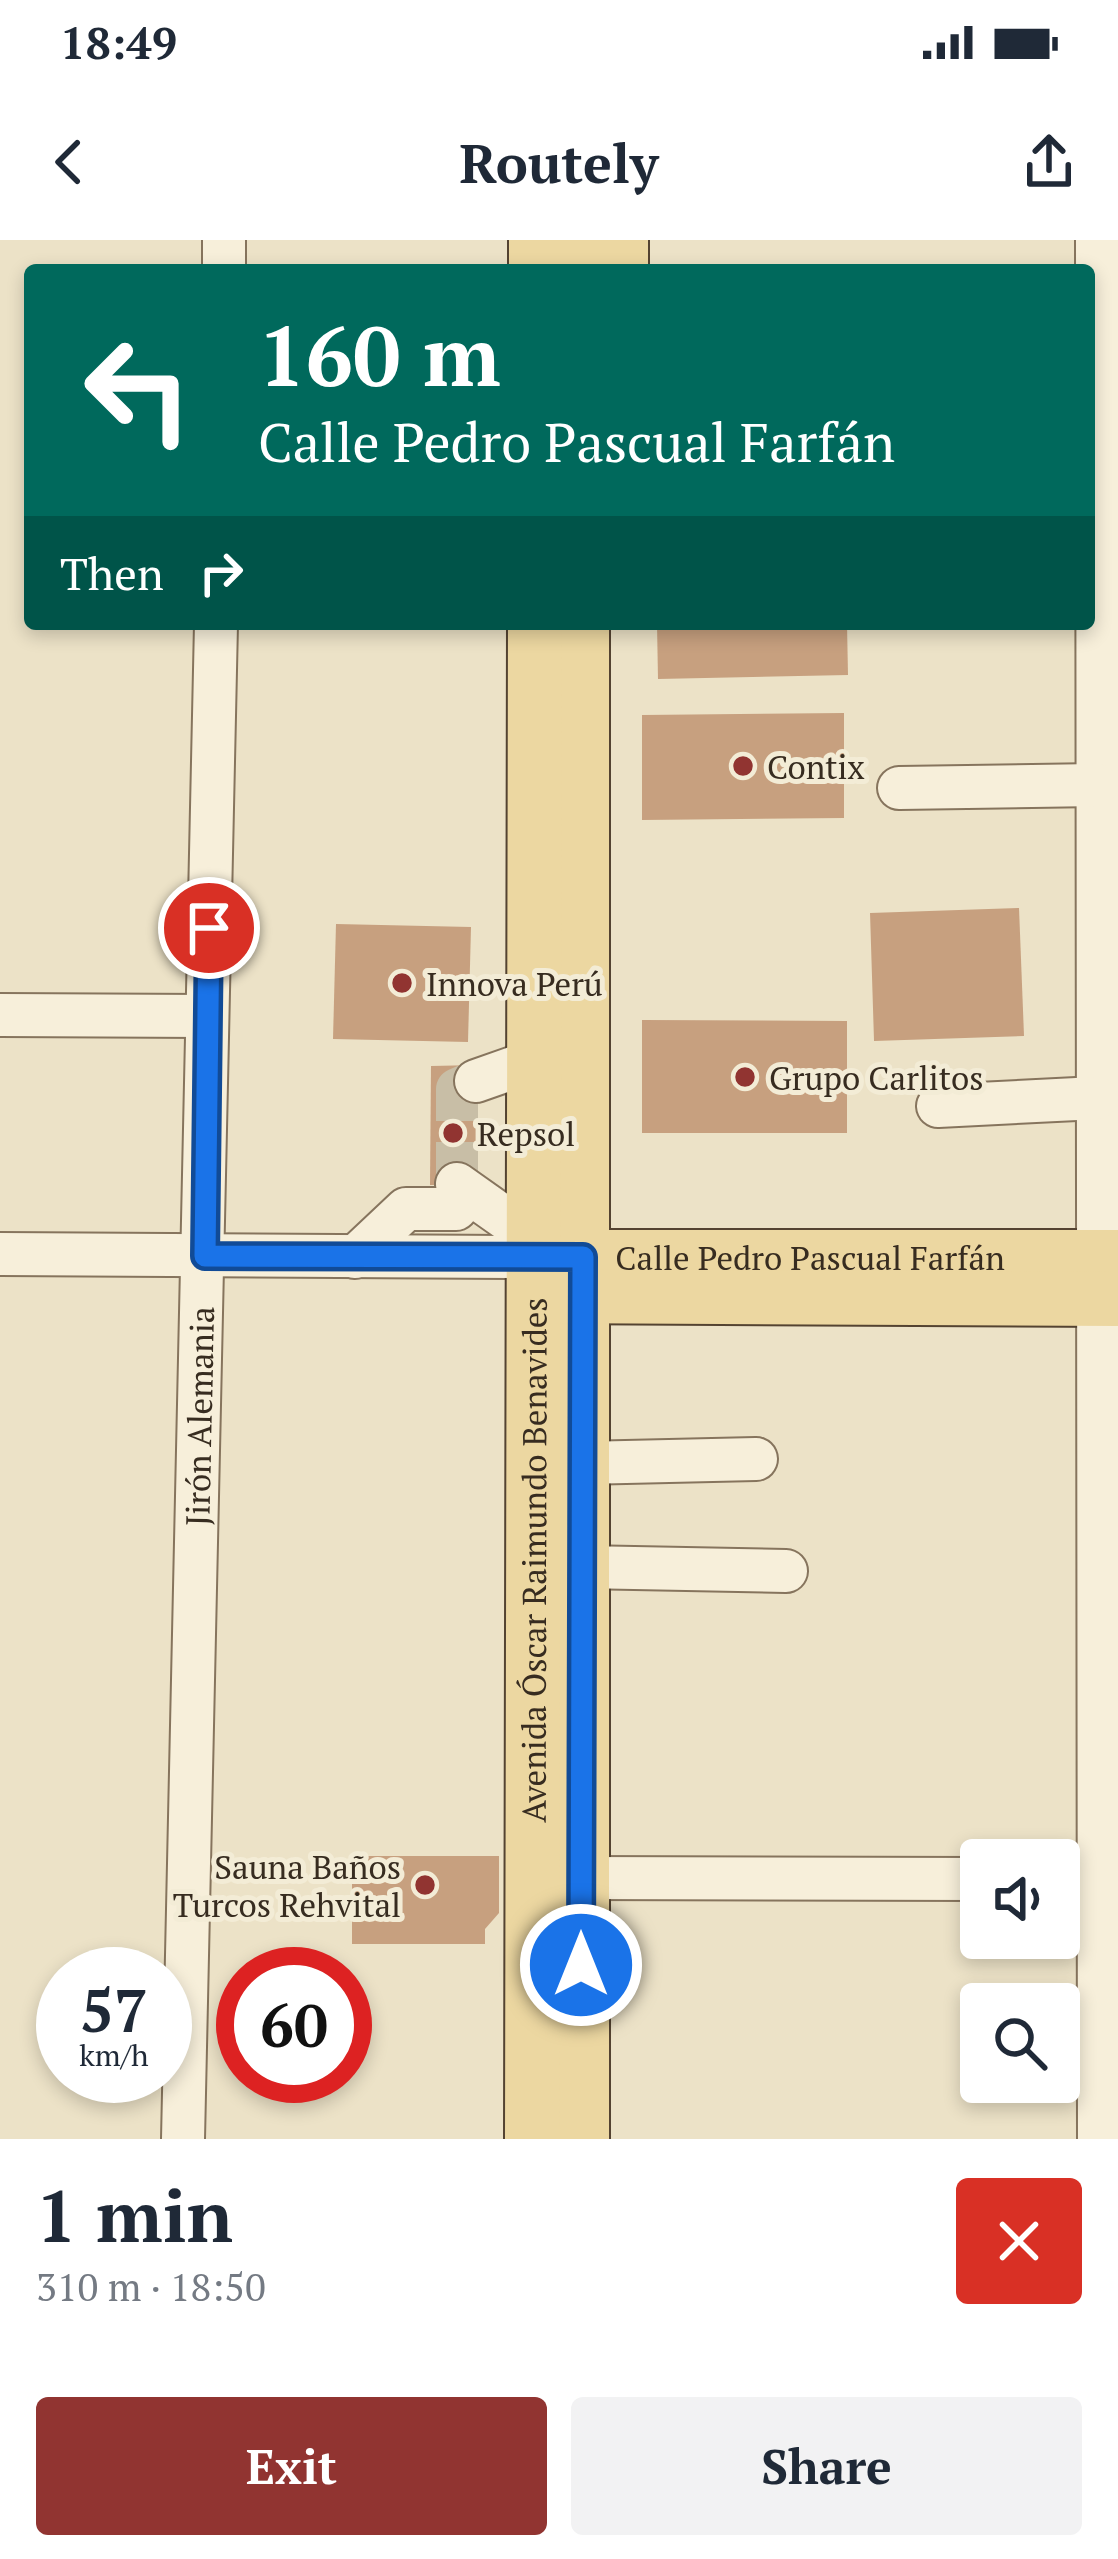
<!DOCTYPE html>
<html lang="en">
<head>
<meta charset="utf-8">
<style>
  :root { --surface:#fff; --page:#f2f2f3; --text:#1f2937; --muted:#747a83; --accent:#913431 }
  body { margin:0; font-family:"PT Serif",serif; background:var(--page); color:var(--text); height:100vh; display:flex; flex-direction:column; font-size:45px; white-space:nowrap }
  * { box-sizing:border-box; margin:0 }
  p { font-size:39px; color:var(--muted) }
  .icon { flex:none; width:66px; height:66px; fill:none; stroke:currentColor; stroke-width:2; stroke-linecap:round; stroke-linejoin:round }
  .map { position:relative; height:1899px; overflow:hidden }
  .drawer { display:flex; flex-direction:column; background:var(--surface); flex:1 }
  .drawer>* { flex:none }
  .hud { position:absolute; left:24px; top:24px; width:1071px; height:366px; border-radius:12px; box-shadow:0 6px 18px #0003; background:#00695c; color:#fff; overflow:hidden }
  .controls { position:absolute; left:960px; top:1599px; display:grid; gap:24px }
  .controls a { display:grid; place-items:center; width:120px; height:120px; border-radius:12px; background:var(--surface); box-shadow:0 6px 18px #0003; font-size:60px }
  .speed { position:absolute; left:36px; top:1707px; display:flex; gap:24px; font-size:60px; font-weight:700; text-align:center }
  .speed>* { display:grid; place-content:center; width:156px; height:156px; border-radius:50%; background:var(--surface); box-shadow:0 6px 18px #0003; line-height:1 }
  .speed small { font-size:30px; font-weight:400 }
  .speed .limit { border:18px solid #d22; background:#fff; color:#111 }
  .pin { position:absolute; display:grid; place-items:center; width:102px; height:102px; color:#fff; margin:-51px; border:6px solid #fff; border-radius:50%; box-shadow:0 3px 12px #0007 }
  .me { position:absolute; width:132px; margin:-66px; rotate:0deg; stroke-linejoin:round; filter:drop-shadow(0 0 9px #0008) }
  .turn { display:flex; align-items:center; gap:42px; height:252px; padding:0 36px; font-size:54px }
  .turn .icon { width:156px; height:156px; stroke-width:2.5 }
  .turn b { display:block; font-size:84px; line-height:102px }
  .then { display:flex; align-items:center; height:114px; padding:0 36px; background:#0003; gap:24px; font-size:45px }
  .round { display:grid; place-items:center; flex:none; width:126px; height:126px; border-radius:12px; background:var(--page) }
  .headline { display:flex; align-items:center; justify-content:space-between; height:204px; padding:0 36px }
  h1 { font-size:72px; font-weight:700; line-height:90px }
  .cta { display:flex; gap:24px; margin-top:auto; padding:24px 36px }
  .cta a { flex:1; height:138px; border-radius:12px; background:var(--accent); color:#fff; font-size:48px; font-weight:700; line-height:138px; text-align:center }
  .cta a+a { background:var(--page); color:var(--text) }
  .status { display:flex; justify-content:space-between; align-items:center; height:84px; padding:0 60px; background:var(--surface); direction:ltr }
  .status svg { height:33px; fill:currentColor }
  header { display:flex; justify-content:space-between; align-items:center; height:156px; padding:0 36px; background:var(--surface); font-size:54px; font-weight:700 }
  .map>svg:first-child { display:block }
</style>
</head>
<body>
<div class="status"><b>18:49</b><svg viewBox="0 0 49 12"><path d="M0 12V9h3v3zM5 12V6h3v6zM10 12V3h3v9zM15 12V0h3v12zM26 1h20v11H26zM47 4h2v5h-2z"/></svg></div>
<header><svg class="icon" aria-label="back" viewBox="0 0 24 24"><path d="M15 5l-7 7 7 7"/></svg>Routely<svg class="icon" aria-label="share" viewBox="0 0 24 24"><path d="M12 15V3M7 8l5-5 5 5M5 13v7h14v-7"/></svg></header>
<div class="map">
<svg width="1118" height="1899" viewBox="0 0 1118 1899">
  <rect width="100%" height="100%" fill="#ece2c7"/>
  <!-- building -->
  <g fill="#c7a07f">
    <polygon points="657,384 847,384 848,435 658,439"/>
    <polygon points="844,473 844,578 642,580 642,475"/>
    <polygon points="1019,668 1024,796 874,801 870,673"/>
    <polygon points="336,684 471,687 468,802 333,799"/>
    <polygon points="642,780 847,781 847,893 642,893"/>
    <polygon points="477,825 476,945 430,945 431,826"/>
    <polygon points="352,1616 499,1616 499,1673 485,1689 485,1704 352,1704"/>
  </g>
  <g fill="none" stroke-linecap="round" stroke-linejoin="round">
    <!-- minor-tunnel -->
    <polyline stroke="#c8bea6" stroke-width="42" stroke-dasharray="42 21" stroke-linecap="butt" points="457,944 457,849 476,841"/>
    <defs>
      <g id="minor">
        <polyline points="1097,0 1099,1899"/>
        <polyline points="224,30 224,0"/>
        <polyline points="899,548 1097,545"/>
        <polyline points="0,775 207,776"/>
        <polyline points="476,841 533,821"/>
        <polyline points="938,866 1097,858"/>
        <polyline points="457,944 532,997"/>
        <polyline points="0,1014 532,1017"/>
        <polyline points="355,1017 406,969 456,969"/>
        <polyline points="582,1223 756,1219"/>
        <polyline points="582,1327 786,1331"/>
        <polyline points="581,1638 981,1639"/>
        <path id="s1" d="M183,1899L216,384"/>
      </g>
      <g id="major">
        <polyline points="581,0 581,30"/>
        <polyline points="536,30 536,0"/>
        <polyline points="621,30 621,0"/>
        <polyline points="582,384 582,1899"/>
        <path id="s2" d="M546,1017H1118"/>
        <polyline points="546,1056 1118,1059"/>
        <path id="s3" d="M532,1899L535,384"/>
      </g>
    </defs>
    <!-- minor casing -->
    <use href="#minor" stroke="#86745d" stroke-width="46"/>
    <!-- major casing -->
    <use href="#major" stroke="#544331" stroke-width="58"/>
    <!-- minor -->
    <use href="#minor" stroke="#f7efda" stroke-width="42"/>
    <!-- major -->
    <use href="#major" stroke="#ecd7a1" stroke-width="54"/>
  </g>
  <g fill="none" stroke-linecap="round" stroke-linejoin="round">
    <defs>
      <polyline id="route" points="209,688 205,1016 583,1017 581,1725"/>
    </defs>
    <!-- route casing -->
    <use href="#route" stroke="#114b97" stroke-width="30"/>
    <!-- route -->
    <use href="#route" stroke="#1a73e8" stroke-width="21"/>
  </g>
  <!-- markers -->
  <g fill="#913431" stroke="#f3ecd6" stroke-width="4.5">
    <circle cx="743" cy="526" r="12"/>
    <circle cx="402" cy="743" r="12"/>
    <circle cx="745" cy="837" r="12"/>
    <circle cx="453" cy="893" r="12"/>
    <circle cx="425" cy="1645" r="12"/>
  </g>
  <g text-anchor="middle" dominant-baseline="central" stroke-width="10" stroke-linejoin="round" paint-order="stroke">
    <!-- poi labels -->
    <g font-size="33" fill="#372c20" stroke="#f3ecd6" text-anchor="start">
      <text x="767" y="526">Contix</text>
      <text x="426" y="743">Innova Perú</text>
      <text x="769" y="837">Grupo Carlitos</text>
      <text x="477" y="893">Repsol</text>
      <text x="401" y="1626" text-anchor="end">Sauna Baños<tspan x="401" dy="38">Turcos Rehvital</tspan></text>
    </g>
    <!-- street labels -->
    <g font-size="33" fill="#372c20" stroke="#f3ecd6">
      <text stroke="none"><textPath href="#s2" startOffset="264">Calle Pedro Pascual Farfán</textPath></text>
      <text stroke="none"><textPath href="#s1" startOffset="723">Jirón Alemania</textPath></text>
      <text stroke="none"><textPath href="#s3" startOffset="579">Avenida Óscar Raimundo Benavides</textPath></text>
    </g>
  </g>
</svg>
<div class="controls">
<a><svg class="icon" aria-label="sound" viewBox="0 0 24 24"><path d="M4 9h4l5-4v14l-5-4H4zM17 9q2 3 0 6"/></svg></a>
<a><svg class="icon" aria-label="search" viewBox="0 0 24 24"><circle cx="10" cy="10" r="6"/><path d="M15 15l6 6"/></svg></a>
</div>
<div class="speed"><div>57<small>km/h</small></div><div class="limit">60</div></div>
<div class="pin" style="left:209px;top:688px;background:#d93025"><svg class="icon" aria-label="arrive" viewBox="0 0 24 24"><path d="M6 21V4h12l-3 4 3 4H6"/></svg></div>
<svg class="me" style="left:581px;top:1725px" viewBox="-20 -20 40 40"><circle r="17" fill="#1a73e8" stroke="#fff" stroke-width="3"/><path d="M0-11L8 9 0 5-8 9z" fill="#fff"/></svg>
<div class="hud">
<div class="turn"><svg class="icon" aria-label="left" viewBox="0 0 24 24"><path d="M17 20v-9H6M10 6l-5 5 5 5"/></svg><div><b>160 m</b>Calle Pedro Pascual Farfán</div></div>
<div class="then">Then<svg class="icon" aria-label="right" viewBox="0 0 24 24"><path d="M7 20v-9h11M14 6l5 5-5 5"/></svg></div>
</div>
</div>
<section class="drawer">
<div class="headline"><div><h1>1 min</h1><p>310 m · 18:50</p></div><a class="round" style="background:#d93025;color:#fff"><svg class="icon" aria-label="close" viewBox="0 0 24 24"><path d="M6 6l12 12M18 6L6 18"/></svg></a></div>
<div class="cta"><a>Exit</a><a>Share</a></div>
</section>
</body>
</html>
